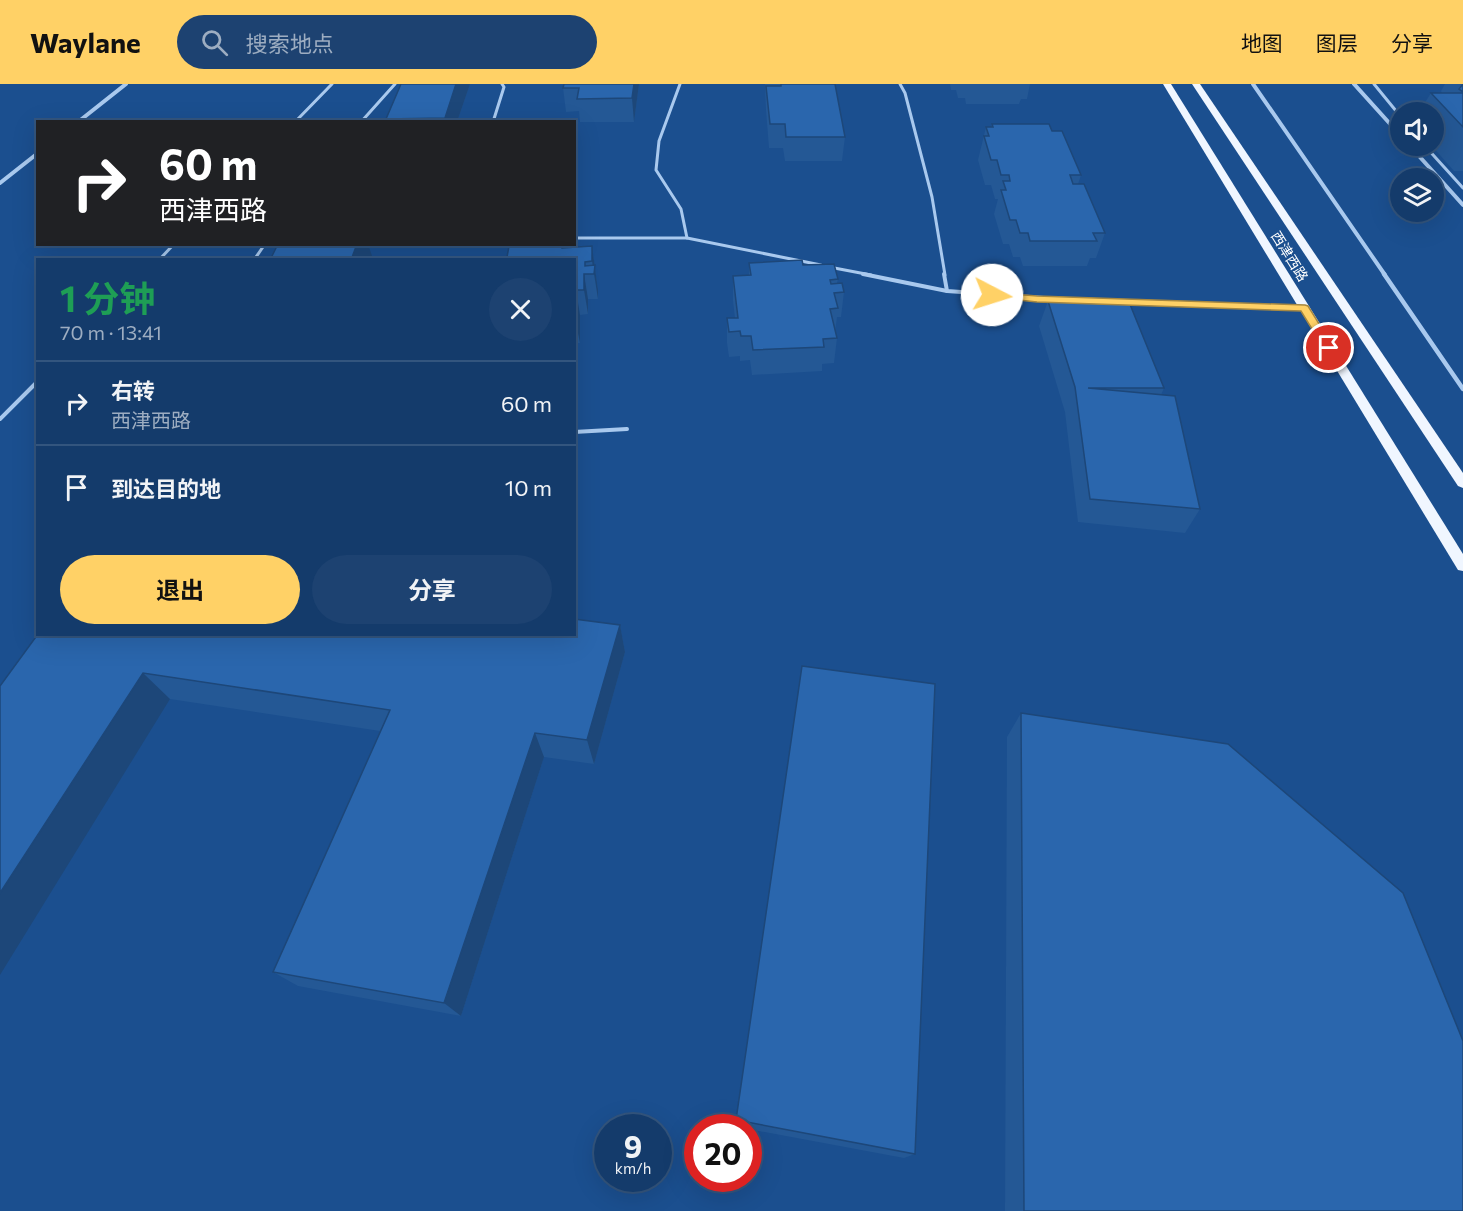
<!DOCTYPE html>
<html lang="zh">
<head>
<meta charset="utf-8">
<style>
  :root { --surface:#143b6b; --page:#1d4271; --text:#f1f3f6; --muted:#9dadc1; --line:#33557e; --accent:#ffd166 }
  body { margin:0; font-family:Commissioner,"Noto Sans SC",sans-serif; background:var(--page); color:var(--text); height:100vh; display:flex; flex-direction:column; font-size:22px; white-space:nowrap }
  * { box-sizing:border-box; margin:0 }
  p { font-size:20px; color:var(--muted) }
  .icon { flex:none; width:33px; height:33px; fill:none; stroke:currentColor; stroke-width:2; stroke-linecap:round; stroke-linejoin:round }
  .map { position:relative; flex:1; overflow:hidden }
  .drawer { position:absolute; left:36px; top:174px; width:540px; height:378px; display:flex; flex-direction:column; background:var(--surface); border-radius:0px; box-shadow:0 6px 24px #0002,0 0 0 2px var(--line) }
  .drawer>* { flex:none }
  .hud { position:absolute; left:36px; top:36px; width:540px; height:126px; border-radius:0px; box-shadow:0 6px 24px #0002,0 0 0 2px var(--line); background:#202124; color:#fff; overflow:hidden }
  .buttons { position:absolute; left:1390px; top:18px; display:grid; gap:12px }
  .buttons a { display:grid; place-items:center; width:54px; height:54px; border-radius:50%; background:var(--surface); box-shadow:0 6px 24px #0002,0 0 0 2px var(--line); font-size:30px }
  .speed { position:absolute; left:594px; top:1030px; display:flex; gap:12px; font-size:30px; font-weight:700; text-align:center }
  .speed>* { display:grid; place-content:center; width:78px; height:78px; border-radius:50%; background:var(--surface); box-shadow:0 6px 24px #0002,0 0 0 2px var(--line); line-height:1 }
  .speed small { font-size:15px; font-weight:400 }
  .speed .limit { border:9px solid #d22; background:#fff; color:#111 }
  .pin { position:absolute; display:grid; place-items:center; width:51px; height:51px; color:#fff; margin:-26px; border:3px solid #fff; border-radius:50%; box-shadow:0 2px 6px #0007 }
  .me { position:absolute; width:66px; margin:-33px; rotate:95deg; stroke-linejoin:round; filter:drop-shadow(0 0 4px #0008) }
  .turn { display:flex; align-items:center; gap:21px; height:126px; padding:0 24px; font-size:27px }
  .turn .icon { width:78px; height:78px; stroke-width:2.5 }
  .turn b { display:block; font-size:42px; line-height:51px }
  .round { display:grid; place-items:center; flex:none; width:63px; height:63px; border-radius:32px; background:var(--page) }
  .summary { display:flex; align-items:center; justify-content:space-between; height:102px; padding:0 24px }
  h1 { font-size:36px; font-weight:700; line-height:45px; color:#1e9e55 }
  .button { display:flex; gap:12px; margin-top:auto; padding:12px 24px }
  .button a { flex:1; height:69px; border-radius:36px; background:var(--accent); color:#111; font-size:24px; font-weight:700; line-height:69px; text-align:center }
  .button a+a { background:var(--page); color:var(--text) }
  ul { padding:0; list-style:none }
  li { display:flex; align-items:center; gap:18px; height:84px; padding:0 24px; border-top:2px solid var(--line) }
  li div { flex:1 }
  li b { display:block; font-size:22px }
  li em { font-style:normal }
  header { display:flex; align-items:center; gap:36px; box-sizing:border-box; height:84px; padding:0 30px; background:var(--accent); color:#111 }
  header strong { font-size:28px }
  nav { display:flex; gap:33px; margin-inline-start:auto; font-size:21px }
  .search { width:420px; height:54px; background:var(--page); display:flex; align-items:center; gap:15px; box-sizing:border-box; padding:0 21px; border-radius:33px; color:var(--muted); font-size:22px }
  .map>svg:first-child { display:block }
</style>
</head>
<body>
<header>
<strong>Waylane</strong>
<div class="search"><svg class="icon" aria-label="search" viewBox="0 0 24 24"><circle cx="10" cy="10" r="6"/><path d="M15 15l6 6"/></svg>搜索地点</div>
<nav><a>地图</a><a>图层</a><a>分享</a></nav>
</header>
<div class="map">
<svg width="1463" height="1127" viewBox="0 0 1463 1127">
  <rect width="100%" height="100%" fill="#1b4f8f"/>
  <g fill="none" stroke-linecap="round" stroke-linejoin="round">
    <!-- lane-far1 -->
    <g stroke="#a9c9ee" stroke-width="3">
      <polyline points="680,0 659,57 656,86 681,125 687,154"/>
      <polyline points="900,0 905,9 932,113 945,191"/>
      <polyline points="1374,0 1401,33"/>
      <polyline points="295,38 332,0"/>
      <polyline points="361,38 395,0"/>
      <polyline points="493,38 504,3 502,0"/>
      <polyline points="1425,62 1463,104"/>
      <polyline points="574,154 687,154 821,181"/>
      <polyline points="159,176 174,160"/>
      <polyline points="254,176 265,160"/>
      <polyline points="829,183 871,191"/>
    </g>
    <!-- lane -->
    <g stroke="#a9c9ee" stroke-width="4">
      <polyline points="863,190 947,207 1100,218"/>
      <polyline points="944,190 947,207"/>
      <polyline points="1123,218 1304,224"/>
      <polyline points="0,335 38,297"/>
      <polyline points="574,348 627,345"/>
    </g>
    <!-- street-far1 -->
    <g stroke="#a9c9ee" stroke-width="4">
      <polyline points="1253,0 1385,191"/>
      <polyline points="1354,0 1401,52"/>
      <polyline points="78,38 126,0"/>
      <polyline points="1410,62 1463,121"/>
      <polyline points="0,99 38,69"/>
    </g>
    <!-- street -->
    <polyline stroke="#a9c9ee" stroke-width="4.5" points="1384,190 1463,305"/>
    <!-- primary -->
    <g fill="#f0f6ff" fill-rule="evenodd">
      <polygon points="1163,0 1171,0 1463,470 1463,487 1458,486"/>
      <polygon points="1192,0 1200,0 1463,389 1463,404 1458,402"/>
    </g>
  </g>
  <!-- wall -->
  <g fill="#245895">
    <polygon points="401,0 470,0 457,38 387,38 386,35"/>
    <polygon points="639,0 634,38 580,38 579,27 566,28 563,4"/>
    <polygon points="765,0 835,0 845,53 842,77 785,77 783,64 769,64 766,26"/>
    <polygon points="950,0 1030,0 1027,15 1021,15 1019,20 966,20 965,14 958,14 956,6 951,6"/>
    <polygon points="1445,0 1463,0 1463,87 1454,87 1432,62 1434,62 1434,28 1419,28 1431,9 1442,9 1441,7"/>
    <polygon points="992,40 1052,47 1081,91 1078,100 1105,149 1096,174 1090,174 1087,182 1023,182 1020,173 1013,173 1009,160 1003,160 994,130 998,115 995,115 991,101 985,101 978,76 986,43 991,43"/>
    <polygon points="562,160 562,164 592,162 598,206 598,215 588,215 588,230 580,231 580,259 574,259 574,176 507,173"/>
    <polygon points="749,179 803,181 838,195 837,199 844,208 841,233 837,233 835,248 837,254 834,279 822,280 822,287 752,291 750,276 740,277 740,272 729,273 727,259 727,234 735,234 733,217 733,192 749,191"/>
    <polygon points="1048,217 1164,304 1161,311 1200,425 1185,449 1078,438 1065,328 1039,242"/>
    <polygon points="620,541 625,568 594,680 544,673 461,932 298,902 273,888 380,647 170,615 0,602"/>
    <polygon points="1021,629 1463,1127 1005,1127 1007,653"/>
    <polygon points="736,1036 915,1070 904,1074 748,1045 748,1044 736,1043"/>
  </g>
  <!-- shaded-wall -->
  <g fill="#1d4779">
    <polygon points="456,0 470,0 457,38 445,38 445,34"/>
    <polygon points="634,0 639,0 634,38 632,14"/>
    <polygon points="357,160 368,160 372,172 370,176 351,176"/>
    <polygon points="592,162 598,206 598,215 592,177"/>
    <polygon points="584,190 588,215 588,230 584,206"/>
    <polygon points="576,206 580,231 580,259 575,234"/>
    <polygon points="620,541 625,568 594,680 587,656"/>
    <polygon points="143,589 170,615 0,891 0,809"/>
    <polygon points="535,649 544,673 461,932 444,919"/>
  </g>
  <!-- building -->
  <g fill="#2a66ad" stroke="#1d4779" stroke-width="1.5">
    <polygon points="401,0 456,0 445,34 386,35"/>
    <polygon points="564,0 634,0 632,14 577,15 579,4 563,4"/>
    <polygon points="781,0 835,0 845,53 786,53 785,40 770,40 766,2 781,2"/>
    <polygon points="1463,0 1463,8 1459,5"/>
    <polygon points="1431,9 1463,9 1463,43"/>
    <polygon points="992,40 1049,40 1052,47 1062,47 1081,91 1070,91 1073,100 1084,100 1105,149 1093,149 1097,157 1030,157 1028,149 1020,149 1016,136 1010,136 1001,106 1006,106 1003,97 1010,97 1009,91 1001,91 997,76 991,76 984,52 989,52 986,43 993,43"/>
    <polygon points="278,160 357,160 351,176 270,176"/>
    <polygon points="532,160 562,160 562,164 592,162 592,177 585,178 585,182 595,181 594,190 584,190 584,206 576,206 575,234 574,234 574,176 489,176 489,174 507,173 509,162"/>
    <polygon points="802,176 803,181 834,180 838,195 830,196 831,200 842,199 844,208 834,209 838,224 830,225 837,254 823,255 824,263 753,266 751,252 741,252 740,247 729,248 727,234 738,234 733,192 751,191 749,179"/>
    <polygon points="1048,217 1129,218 1164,304 1088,304 1175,312 1200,425 1090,415 1075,303"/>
    <polygon points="574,535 620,541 587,656 535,649 444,919 273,888 390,626 143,589 0,809 0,602 38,550 574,550"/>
    <polygon points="802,582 935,600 915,1070 736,1036"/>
    <polygon points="1021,629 1228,660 1403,809 1463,957 1463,1127 1024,1127"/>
  </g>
  <!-- route -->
  <polygon fill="#ffd166" stroke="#a68842" stroke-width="1.5" points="992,208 1037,212 1305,221 1308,222 1334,264 1329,267 1325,266 1301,227 1037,218 988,213 987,211"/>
  <g text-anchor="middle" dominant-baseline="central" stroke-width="6" stroke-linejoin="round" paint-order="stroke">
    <!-- far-street labels -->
    <g font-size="14" fill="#fff" stroke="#1b4f8f">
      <text transform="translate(1290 172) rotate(58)">西津西路</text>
    </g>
  </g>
</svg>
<div class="buttons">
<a><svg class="icon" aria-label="sound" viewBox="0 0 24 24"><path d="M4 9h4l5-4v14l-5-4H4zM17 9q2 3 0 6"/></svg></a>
<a><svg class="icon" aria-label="layers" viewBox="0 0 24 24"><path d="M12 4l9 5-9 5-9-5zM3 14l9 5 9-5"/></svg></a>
</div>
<div class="speed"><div>9<small>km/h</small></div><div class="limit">20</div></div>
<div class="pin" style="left:1329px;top:264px;background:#d93025"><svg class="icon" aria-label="arrive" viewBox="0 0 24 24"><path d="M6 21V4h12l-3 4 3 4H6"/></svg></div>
<svg class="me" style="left:992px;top:211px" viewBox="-20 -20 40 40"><circle r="19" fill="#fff"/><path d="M0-13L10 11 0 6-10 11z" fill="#ffd166"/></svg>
<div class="hud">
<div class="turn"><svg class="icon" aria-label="right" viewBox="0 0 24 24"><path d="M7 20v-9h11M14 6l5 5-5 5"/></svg><div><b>60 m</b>西津西路</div></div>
</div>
<section class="drawer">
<div class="summary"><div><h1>1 分钟</h1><p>70 m · 13:41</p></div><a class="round"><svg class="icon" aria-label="close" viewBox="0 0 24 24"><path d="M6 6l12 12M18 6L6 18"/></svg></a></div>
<ul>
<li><svg class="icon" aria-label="right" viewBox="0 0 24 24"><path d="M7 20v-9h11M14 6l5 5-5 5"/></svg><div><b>右转</b><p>西津西路</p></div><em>60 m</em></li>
<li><svg class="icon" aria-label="arrive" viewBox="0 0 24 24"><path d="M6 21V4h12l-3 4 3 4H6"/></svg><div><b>到达目的地</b></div><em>10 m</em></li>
</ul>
<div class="button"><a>退出</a><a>分享</a></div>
</section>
</div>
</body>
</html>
